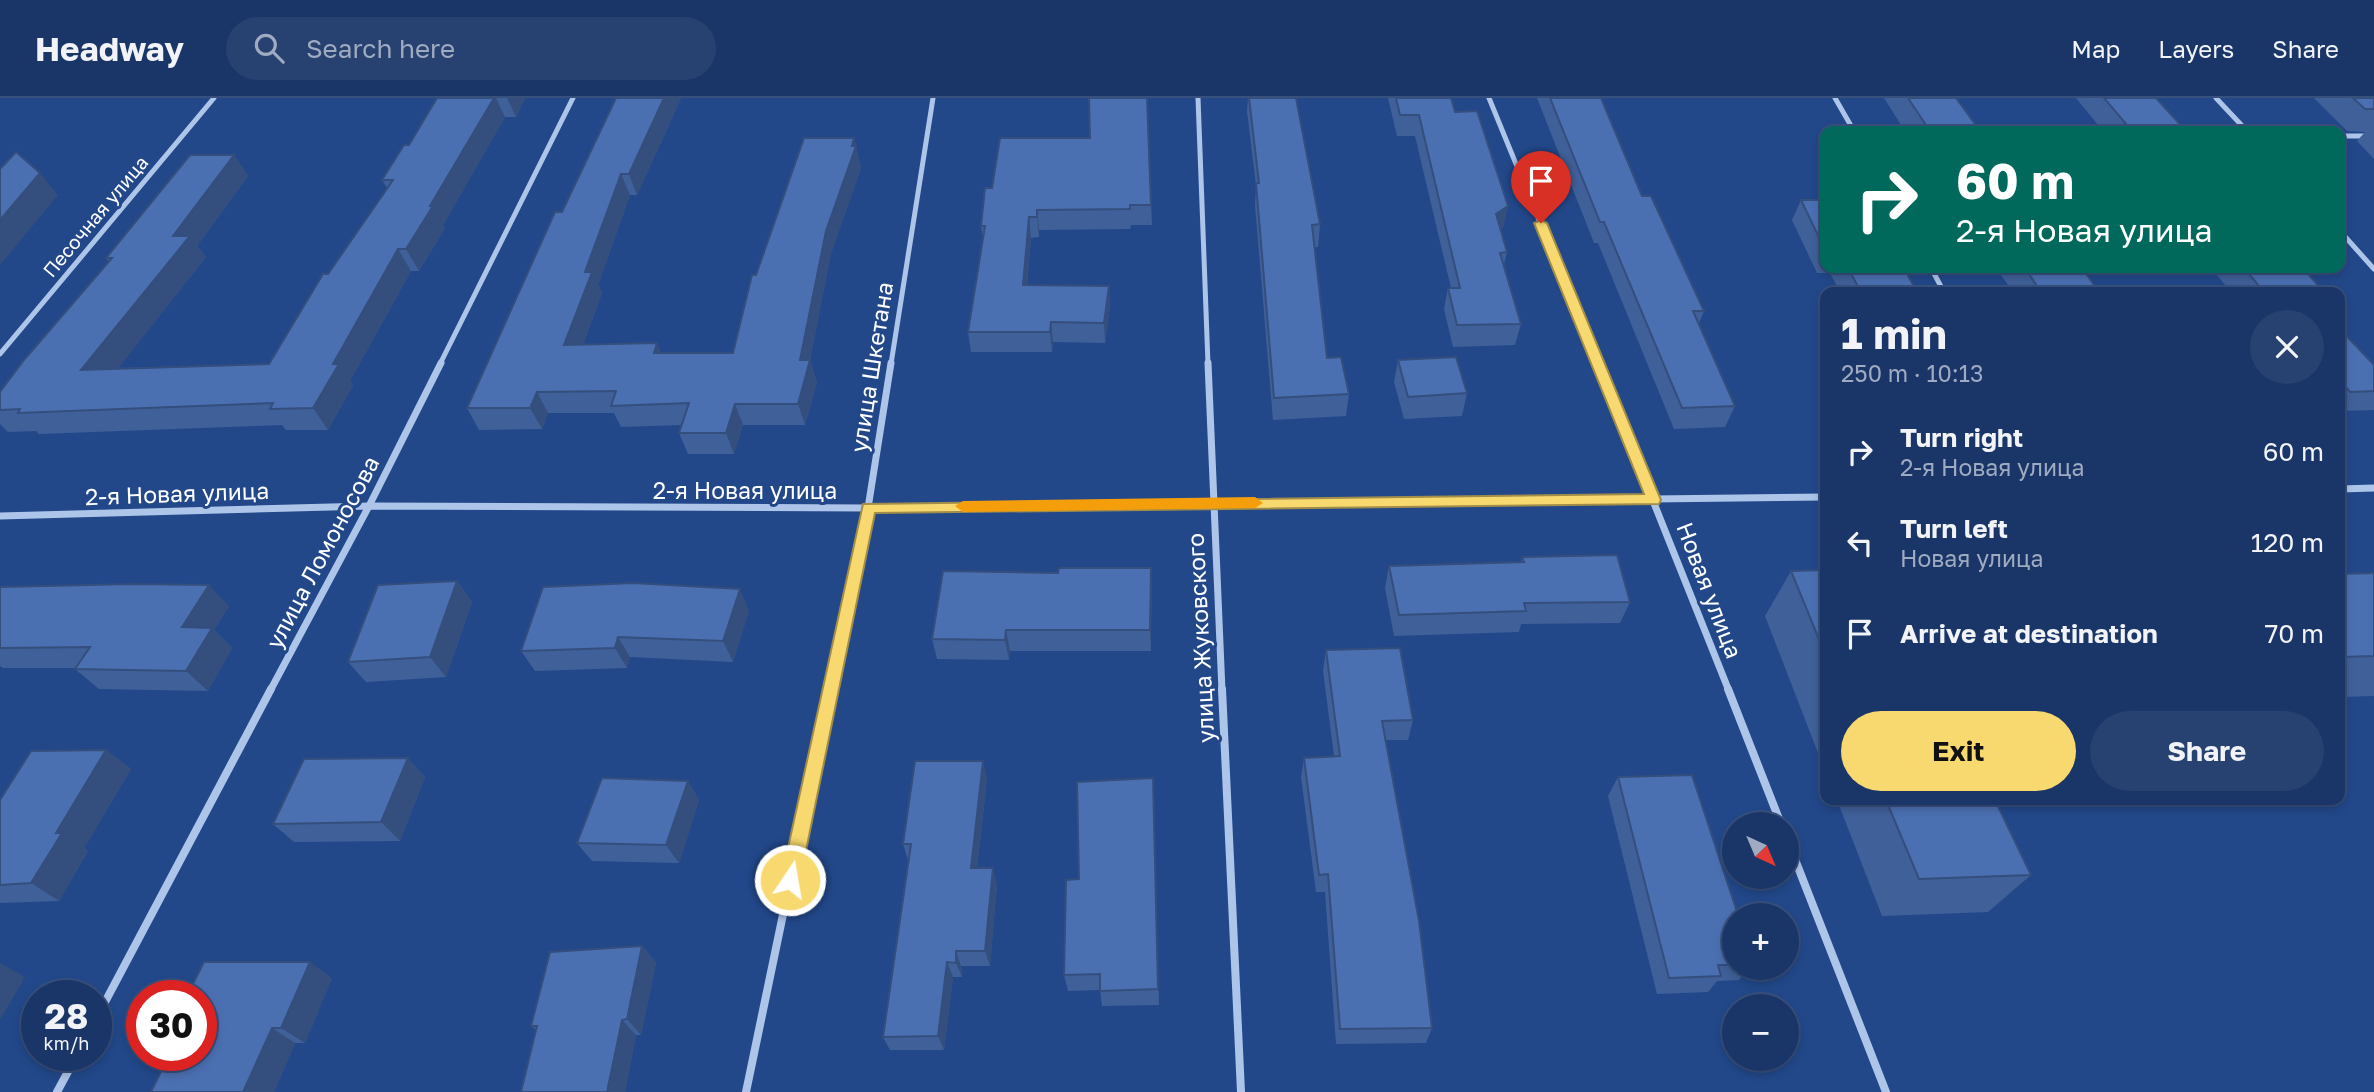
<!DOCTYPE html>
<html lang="en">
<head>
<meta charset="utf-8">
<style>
  :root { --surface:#1a3668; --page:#274171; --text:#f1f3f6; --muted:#9fabc0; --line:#38507c; --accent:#f7d970 }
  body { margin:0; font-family:"Golos Text",sans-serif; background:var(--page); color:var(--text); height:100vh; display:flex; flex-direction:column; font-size:26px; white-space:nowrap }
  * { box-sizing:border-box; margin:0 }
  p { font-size:23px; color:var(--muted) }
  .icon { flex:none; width:38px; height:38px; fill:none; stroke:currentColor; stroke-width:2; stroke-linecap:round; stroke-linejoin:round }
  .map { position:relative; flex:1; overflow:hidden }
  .details { position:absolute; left:1820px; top:189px; width:525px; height:518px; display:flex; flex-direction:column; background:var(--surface); border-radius:14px; box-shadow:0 4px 10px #0003,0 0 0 2px var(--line) }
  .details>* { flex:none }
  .hud { position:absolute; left:1820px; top:28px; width:525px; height:147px; border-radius:14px; box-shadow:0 4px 10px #0003,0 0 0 2px var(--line); background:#00695c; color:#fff; overflow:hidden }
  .needle { width:46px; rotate:136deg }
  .fabs { position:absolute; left:1722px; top:714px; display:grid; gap:14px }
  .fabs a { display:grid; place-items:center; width:77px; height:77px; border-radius:50%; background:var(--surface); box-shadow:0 4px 10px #0003,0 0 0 2px var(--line); font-size:35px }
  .speed { position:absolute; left:21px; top:882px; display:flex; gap:14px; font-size:35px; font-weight:700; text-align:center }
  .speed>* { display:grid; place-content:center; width:91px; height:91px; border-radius:50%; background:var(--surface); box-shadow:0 4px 10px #0003,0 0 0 2px var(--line); line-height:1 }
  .speed small { font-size:18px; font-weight:400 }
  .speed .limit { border:10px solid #d22; background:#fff; color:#111 }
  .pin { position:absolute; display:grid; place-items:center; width:60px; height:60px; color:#fff; margin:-72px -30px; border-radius:50% 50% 50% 0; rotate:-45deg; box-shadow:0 0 7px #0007 }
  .pin .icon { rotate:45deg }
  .me { position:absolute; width:77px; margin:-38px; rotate:12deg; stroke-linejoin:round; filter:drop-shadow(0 0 5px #0008) }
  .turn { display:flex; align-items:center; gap:24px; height:147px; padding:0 21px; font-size:32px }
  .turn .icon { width:91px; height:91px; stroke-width:2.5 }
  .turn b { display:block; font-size:49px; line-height:60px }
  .round { display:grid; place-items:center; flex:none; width:74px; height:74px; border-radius:37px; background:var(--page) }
  .headline { display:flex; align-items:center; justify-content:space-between; height:119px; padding:0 21px }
  h1 { font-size:42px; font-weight:700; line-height:52px }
  .button { display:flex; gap:14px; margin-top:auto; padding:14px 21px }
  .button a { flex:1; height:80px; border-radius:42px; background:var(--accent); color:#111; font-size:28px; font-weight:700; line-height:80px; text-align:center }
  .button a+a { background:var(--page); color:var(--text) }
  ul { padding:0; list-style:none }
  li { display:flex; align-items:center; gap:21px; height:91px; padding:0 21px }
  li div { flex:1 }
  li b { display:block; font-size:26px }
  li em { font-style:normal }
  header { display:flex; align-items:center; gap:42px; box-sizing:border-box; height:98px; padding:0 35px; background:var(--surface); border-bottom:2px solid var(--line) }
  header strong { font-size:33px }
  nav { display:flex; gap:38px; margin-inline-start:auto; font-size:24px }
  .search { width:490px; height:63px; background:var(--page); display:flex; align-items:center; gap:18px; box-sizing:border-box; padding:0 24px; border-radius:38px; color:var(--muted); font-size:26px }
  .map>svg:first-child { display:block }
</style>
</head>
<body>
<header>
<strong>Headway</strong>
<div class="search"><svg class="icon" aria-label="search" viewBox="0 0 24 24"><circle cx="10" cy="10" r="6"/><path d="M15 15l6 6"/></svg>Search here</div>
<nav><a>Map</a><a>Layers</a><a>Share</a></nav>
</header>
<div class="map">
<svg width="2374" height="994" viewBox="0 0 2374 994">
  <rect width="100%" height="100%" fill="#22488a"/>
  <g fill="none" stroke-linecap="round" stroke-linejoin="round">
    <!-- minor-far2 -->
    <g stroke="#aec5ea" stroke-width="5">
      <polyline points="1198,0 1208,266"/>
      <polyline points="1489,0 1598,266"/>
      <polyline points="1835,0 1854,33"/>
      <polyline points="2216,0 2247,33"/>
      <polyline points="2340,38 2374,38"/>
      <polyline points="2340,133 2374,171"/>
      <polyline points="1931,170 1944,194"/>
      <polyline points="0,256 214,0"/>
      <polyline points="440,266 573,0"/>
      <polyline points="891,266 933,0"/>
    </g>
    <!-- minor-far1 -->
    <g stroke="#aec5ea" stroke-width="7">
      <polyline points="1208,265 1222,593"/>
      <polyline points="1598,265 1729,593"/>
      <polyline points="2340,391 2374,390"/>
      <polyline points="0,418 369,408 868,410 1825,399"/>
      <polyline points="270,593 369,408 441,265"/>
      <polyline points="830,593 868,410 891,265"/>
    </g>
    <!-- minor -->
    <g stroke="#aec5ea" stroke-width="8">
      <polyline points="1222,591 1241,994"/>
      <polyline points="1728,591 1781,726"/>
      <polyline points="1787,741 1886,994"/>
      <polyline points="96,921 271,591"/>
      <polyline points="57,994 77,957"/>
      <polyline points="746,994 830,591"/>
    </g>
  </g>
  <!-- wall -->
  <g fill="#406099">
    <polygon points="437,0 525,0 516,19 505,19 443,127 445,130 419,173 411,173 350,283 353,287 328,332 286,332 282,327 39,336 36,333 8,334 0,326 0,294 109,164 106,160 234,57 248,78 197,148 206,159 118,270 269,266 328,176 387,90 382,82 409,47"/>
    <polygon points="616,0 681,0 637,97 630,97 598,187 602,195 583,247 657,245 661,255 733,255 756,177 854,40 861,70 831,155 810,262 817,284 805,327 743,327 734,356 688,356 679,335 682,327 621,329 614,315 548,315 542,331 479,332 467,310"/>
    <polygon points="1147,0 1152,127 1131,127 1130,131 1039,132 1039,139 1031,140 1027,187 1109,188 1110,208 1105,245 1053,244 1052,254 971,254 968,234 983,140 981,128 992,90 1090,40"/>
    <polygon points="1248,0 1296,0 1320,126 1318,149 1314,149 1327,260 1349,296 1346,318 1273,322 1255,107 1256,87 1247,13"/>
    <polygon points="1388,0 1451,0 1455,14 1508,108 1503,129 1500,131 1507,154 1504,166 1521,226 1515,247 1453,249 1444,211 1448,190 1451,190 1415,38 1397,38"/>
    <polygon points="1537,0 1601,0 1642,98 1704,213 1699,225 1735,308 1725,329 1674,331 1598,145 1594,145"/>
    <polygon points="1884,0 1956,0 1980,33 1905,33"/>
    <polygon points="2076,0 2156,0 2186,33 2103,33"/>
    <polygon points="2314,0 2374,0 2374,61 2357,43 2365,34 2347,33"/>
    <polygon points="1801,102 1825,102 1825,170 1904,170 1917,194 1840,194 1830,175 1817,175 1792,122"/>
    <polygon points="1996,170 2082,170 2099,194 2013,194"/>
    <polygon points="2211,170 2303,170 2324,194 2231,194"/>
    <polygon points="2340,231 2374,267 2374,312 2340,313"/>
    <polygon points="1398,262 1467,295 1462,318 1404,321 1394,284"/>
    <polygon points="1522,459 1630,504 1620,525 1521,526 1519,534 1394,538 1385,490 1389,468 1521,464"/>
    <polygon points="1151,470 1151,553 1010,553 1009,562 937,561 932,541 1058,475"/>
    <polygon points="1825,472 1825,673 1765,518 1791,473"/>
    <polygon points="2374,475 2374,598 2340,599 2340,476"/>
    <polygon points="457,483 472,504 446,579 366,584 348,564"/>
    <polygon points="0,489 229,508 214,532 232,550 208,593 99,591 75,571 76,570 3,570 0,568"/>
    <polygon points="749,512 733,564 630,559 627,570 535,573 521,553"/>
    <polygon points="1326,552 1413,622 1408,642 1386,642 1432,930 1426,945 1336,946 1325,794 1316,794 1301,679 1304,660 1334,658 1323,573"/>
    <polygon points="106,652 131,671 84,750 88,753 59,803 0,805 0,702"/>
    <polygon points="408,660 425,679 400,743 294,744 273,726"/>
    <polygon points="1618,679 1734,817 1734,870 1750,870 1739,882 1717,883 1708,894 1657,896 1608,698"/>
    <polygon points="1153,680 1159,907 1102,908 1100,892 1068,893 1064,877 1079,781"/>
    <polygon points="987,681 977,770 997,786 990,868 961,868 962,879 953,879 944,952 890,952 883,939 908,762 903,746"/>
    <polygon points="688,683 699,702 679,765 592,763 577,745"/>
    <polygon points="1837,702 1995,702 2031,777 1988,814 1882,818"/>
    <polygon points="642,848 656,865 641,937 636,937 625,994 521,994 536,932 531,928"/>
    <polygon points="332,880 305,945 295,945 274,994 151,994"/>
  </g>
  <!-- shaded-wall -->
  <g fill="#344e7d">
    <polygon points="494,0 496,0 505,19 443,127 445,130 419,173 406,151 430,108"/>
    <polygon points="507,0 525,0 516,19"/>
    <polygon points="664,0 681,0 637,97 629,76"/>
    <polygon points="854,40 861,70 831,155 810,262 817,284 805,327 798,306 800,262 826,133"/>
    <polygon points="234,57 248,78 197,148 206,159 100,293 81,272 173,138"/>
    <polygon points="40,75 58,97 0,167 0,122"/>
    <polygon points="621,76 630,97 598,187 602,195 575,269 564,247 585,174"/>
    <polygon points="1508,108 1503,129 1491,138 1496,116"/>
    <polygon points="1037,112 1039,132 1039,139 1037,119"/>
    <polygon points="1029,119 1031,140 1025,207 1023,187"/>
    <polygon points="398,151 411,173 350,283 353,287 328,332 313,310 333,266"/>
    <polygon points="1109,188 1110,208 1105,245 1104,225"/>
    <polygon points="1051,224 1053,244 1052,254 1050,234"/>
    <polygon points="657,245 666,266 654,255"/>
    <polygon points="537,294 548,315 542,331 530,310"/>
    <polygon points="735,306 743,327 734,356 726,335"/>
    <polygon points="1151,470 1152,491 1151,553 1150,532"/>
    <polygon points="457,483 472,504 446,579 430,559"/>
    <polygon points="209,487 229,508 214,532 232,550 208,593 186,573 182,529"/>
    <polygon points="740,491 749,512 733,564 723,543"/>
    <polygon points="1006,532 1010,553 1009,562 1005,542"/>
    <polygon points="618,539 630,559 627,570 615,550"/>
    <polygon points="106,652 131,671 84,750 88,753 59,803 31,785 56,735"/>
    <polygon points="408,660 425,679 400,743 381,724"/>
    <polygon points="983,663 987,681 975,786 971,770"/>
    <polygon points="688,683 699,702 679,765 666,747"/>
    <polygon points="993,770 997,786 990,868 985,853"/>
    <polygon points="642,848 656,865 641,937 627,921"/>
    <polygon points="956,853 961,868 962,879 956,865"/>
    <polygon points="310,864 332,880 305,945 281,930"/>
    <polygon points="947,864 953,879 944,952 938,938"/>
    <polygon points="0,865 25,879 0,922"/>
    <polygon points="622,922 636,937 625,994 607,994"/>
    <polygon points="272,930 295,945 274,994 243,994"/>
  </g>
  <!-- building -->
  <g fill="#4b70b2" stroke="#344e7d" stroke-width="2">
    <polygon points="437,0 494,0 430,108 433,108 406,151 398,151 333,266 339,266 313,310 270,311 273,305 18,315 20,311 0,312 0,294 24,262 112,160 106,160 190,57 234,57 173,138 190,138 81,272 269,266 323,176 328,176 393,82 382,82 404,47 409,47"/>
    <polygon points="616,0 664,0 629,76 621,76 585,174 592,174 564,247 657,245 654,255 733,255 752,177 756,177 804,40 854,40 852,48 856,48 826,133 800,262 810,262 798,306 735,306 726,335 679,335 689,305 611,308 616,293 537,294 530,310 467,310 555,114 562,114"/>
    <polygon points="1089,0 1147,0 1151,107 1130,107 1130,111 1037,112 1037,119 1029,119 1023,187 1109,188 1104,225 1051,224 1050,234 968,234 985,128 981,128 985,90 992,90 1000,40 1090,40"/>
    <polygon points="1249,0 1296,0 1320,126 1312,127 1327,260 1341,259 1349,296 1274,300 1256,85 1259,85"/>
    <polygon points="1396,0 1451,0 1455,14 1477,13 1508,108 1496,116 1507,154 1500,155 1521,226 1457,227 1448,190 1460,190 1419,17 1400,17"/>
    <polygon points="1550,0 1601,0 1642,98 1651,98 1704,213 1693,213 1735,308 1682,310 1604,124 1600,124"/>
    <polygon points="1908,0 1956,0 1980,33 1930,33"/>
    <polygon points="2104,0 2156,0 2186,33 2132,33"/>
    <polygon points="2353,0 2374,0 2374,11 2365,11"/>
    <polygon points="16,54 40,75 0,122 0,71"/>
    <polygon points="1801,102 1825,102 1825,152"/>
    <polygon points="1848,170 1904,170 1917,194 1861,194"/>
    <polygon points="2025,170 2082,170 2099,194 2041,194"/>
    <polygon points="2244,170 2303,170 2324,194 2264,194"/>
    <polygon points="2340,231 2374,267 2374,293 2350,294 2340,282"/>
    <polygon points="1456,259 1467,295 1408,299 1398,262"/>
    <polygon points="1617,457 1630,504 1524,505 1526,513 1399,517 1389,468 1524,464 1522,459"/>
    <polygon points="1059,470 1151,470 1150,532 1006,532 1005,542 932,541 943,473 1058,475"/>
    <polygon points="1825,472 1825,556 1791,473"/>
    <polygon points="2374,475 2374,558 2340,559 2340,476"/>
    <polygon points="457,483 430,559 348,564 378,487"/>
    <polygon points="633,485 740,491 723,543 618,539 615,550 521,553 543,489"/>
    <polygon points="132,486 209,487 182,529 212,530 186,573 75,571 90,549 0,550 0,489"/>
    <polygon points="1400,550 1413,622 1382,623 1419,823 1432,930 1340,931 1328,776 1319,777 1304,660 1340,658 1326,552"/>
    <polygon points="106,652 56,735 62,735 31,785 0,787 0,702 31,653"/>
    <polygon points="408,660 381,724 273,726 304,661"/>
    <polygon points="915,663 983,663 971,770 993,770 985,853 956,853 956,865 947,864 938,938 883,939 911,746 903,746"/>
    <polygon points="1692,677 1738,817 1734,817 1734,867 1718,867 1721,878 1669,880 1618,679"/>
    <polygon points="602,680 688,683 666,747 577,745"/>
    <polygon points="1153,680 1158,891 1100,893 1100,876 1064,877 1066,782 1079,781 1077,684"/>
    <polygon points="1886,702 1995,702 2031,777 1919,781"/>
    <polygon points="642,848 627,921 622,922 607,994 521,994 537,928 531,928 550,854"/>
    <polygon points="204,864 310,864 281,930 272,930 243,994 151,994 169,957 201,957 201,898 187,898"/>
  </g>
  <!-- route -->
  <polygon fill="#f7d970" stroke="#a18d49" stroke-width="2" points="1541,122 1547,125 1661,402 1659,406 875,415 800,782 797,788 790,790 784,788 781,782 863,406 1644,396 1534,125"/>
  <!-- slow -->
  <polygon fill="#f59e0b" points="1255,399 1263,405 1255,410 963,414 955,408 963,403"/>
  <g text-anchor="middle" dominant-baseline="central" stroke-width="6" stroke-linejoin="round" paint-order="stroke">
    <!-- far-street labels -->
    <g font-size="19" fill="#fff" stroke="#22488a">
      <text transform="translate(95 118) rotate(-50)">Песочная улица</text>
    </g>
    <!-- street labels -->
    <g font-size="23" fill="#fff" stroke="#22488a">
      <text transform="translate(871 269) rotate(-81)">улица Шкетана</text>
      <text x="745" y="392">2-я Новая улица</text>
      <text transform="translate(177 395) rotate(-2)">2-я Новая улица</text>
      <text transform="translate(322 454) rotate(-62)">улица Ломоносова</text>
      <text transform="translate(1710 492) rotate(69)">Новая улица</text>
      <text transform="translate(1200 540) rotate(-93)">улица Жуковского</text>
    </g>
  </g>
</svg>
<div class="fabs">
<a><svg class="needle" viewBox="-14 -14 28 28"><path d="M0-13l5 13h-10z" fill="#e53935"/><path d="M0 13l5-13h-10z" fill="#9fabc0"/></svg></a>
<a>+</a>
<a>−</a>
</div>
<div class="speed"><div>28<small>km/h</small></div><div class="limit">30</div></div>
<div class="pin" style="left:1541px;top:125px;background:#d93025"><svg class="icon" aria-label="arrive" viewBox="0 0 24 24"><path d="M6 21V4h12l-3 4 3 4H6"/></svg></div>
<svg class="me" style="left:790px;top:782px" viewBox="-20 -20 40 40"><circle r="17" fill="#f7d970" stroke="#fff" stroke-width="3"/><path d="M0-11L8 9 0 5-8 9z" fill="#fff"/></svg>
<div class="hud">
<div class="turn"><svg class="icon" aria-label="right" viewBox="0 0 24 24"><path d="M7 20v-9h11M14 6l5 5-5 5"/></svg><div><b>60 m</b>2-я Новая улица</div></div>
</div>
<section class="details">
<div class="headline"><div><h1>1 min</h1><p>250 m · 10:13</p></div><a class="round"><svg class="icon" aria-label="close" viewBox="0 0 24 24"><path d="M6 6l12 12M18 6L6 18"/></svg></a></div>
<ul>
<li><svg class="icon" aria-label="right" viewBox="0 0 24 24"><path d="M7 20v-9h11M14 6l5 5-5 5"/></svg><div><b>Turn right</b><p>2-я Новая улица</p></div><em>60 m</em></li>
<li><svg class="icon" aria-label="left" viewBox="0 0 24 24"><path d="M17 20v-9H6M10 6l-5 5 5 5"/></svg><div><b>Turn left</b><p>Новая улица</p></div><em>120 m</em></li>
<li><svg class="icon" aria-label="arrive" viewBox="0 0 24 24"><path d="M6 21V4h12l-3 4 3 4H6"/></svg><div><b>Arrive at destination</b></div><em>70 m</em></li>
</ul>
<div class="button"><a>Exit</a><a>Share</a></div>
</section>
</div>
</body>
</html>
